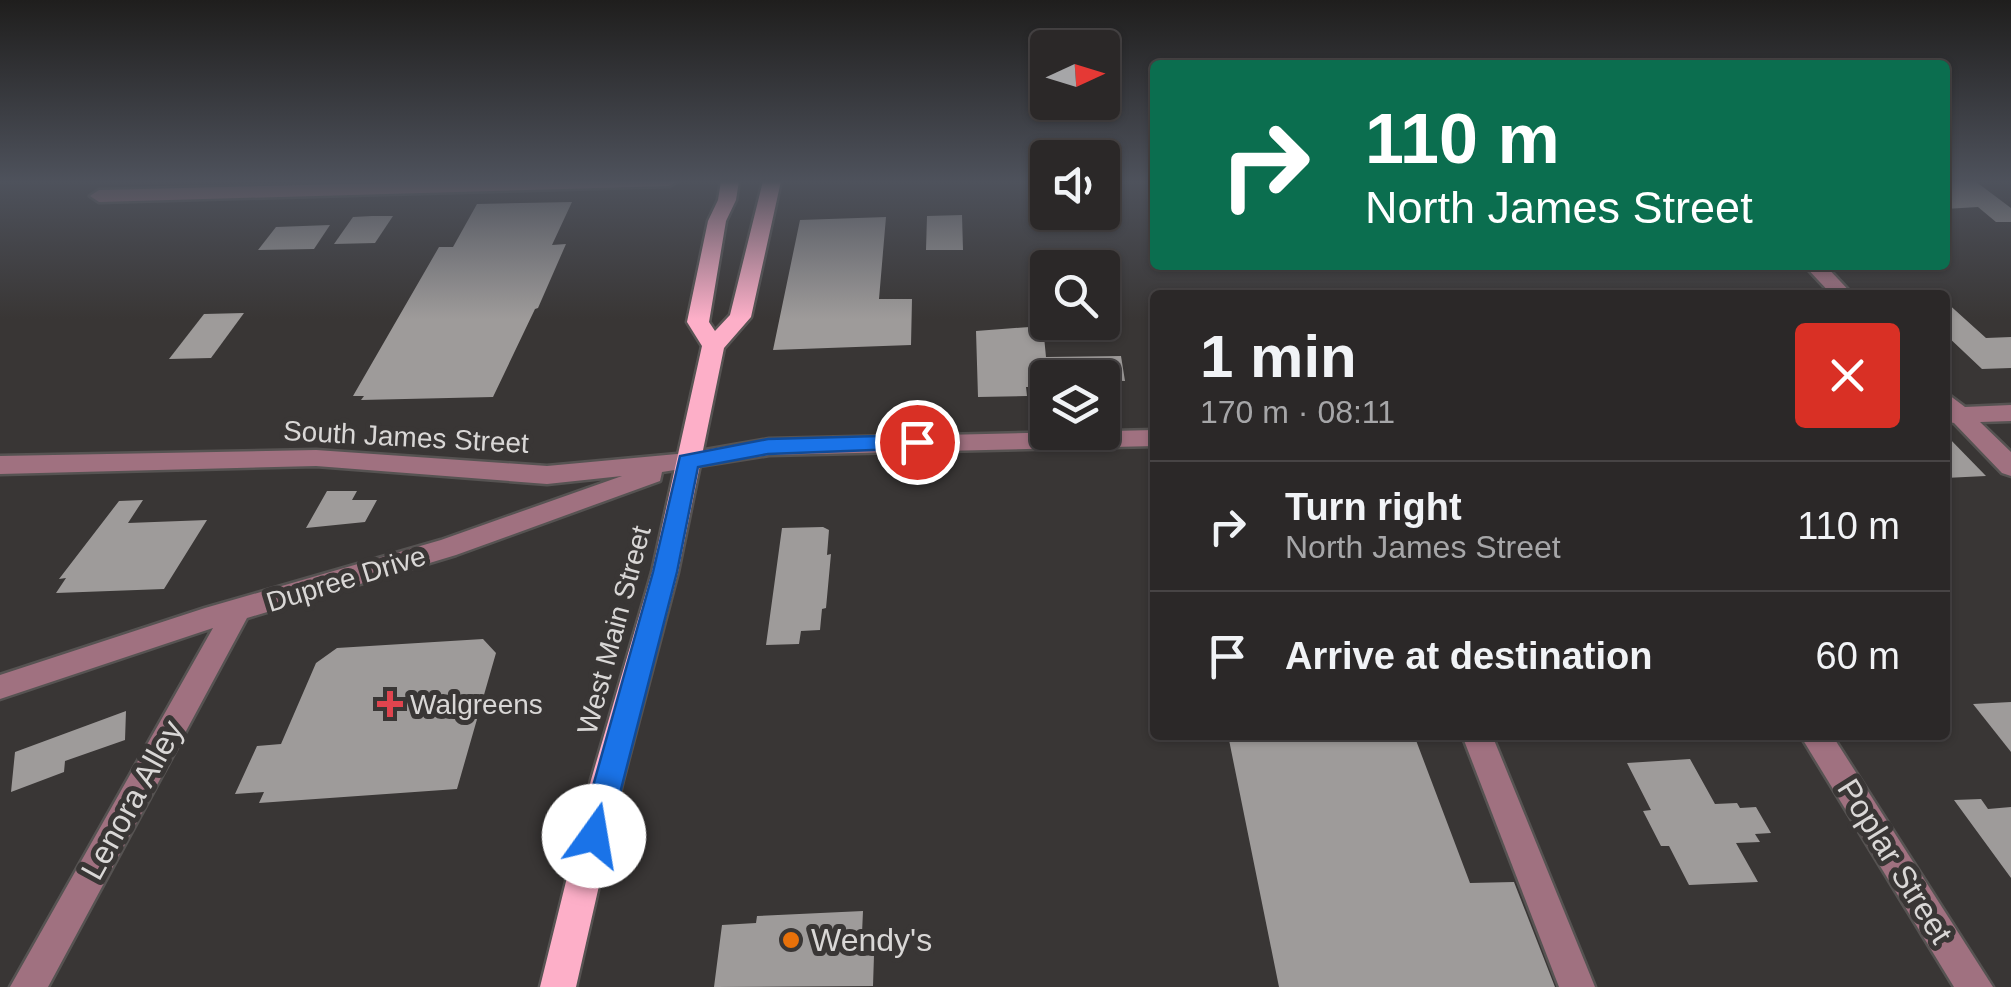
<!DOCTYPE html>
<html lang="en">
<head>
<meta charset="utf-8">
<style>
  :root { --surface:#2b2828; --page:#373434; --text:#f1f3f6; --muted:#a6a6a8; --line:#474445 }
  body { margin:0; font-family:Helvetica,sans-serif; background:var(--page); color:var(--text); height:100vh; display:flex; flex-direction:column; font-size:38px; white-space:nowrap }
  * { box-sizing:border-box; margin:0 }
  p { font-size:32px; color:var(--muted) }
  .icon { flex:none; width:55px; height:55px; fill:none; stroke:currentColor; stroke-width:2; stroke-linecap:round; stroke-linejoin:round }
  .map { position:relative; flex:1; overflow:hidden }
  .side { position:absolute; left:1150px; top:290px; width:800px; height:450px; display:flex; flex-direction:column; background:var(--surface); border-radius:10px; box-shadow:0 2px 8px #0004,0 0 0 2px var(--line) }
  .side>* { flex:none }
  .banner { position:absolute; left:1150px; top:60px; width:800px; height:210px; border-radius:10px; box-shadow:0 2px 8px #0004,0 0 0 2px var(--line); background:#0b6e4f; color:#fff; overflow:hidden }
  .needle { width:65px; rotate:86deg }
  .controls { position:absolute; left:1030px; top:30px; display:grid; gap:20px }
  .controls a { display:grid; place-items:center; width:90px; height:90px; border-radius:10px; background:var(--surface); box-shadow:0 2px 8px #0004,0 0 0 2px var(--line); font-size:50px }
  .pin { position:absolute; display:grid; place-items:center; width:85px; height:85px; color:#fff; margin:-42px; border:5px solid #fff; border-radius:50%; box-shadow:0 2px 10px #0007 }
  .me { position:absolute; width:110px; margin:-55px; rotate:13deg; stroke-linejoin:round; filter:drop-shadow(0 0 8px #0008) }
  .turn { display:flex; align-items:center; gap:35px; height:210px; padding:0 50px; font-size:45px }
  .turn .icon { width:130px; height:130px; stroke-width:2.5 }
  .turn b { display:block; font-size:70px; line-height:85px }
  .round { display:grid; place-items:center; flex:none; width:105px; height:105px; border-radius:10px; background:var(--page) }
  .headline { display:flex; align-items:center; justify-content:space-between; height:170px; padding:0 50px }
  h1 { font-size:60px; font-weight:700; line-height:75px }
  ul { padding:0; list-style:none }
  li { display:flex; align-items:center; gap:30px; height:130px; padding:0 50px; border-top:2px solid var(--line) }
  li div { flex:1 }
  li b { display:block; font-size:38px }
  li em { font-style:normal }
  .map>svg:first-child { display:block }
</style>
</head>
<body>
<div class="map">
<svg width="2011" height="987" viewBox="0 0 2011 987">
  <rect width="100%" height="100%" fill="#393635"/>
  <!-- building -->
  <g fill="#9e9b9a">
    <polygon points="1945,181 1975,181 2011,208 2011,222 1996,222 1978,207 1945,209"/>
    <polygon points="572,202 552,245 566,244 538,308 535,309 493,397 361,400 364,396 353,396 439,247 453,247 477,204"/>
    <polygon points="962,215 963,250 926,250 927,216"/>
    <polygon points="372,216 393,216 375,243 334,244 353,217"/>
    <polygon points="886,217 879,299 912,299 911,345 773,350 800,220"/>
    <polygon points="330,225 314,249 258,250 276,227"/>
    <polygon points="1945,301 1986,338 2011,337 2011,368 1982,369 1945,334"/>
    <polygon points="244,313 211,358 169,359 204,314"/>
    <polygon points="1043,326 1046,357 1121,356 1125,381 1048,378 1048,387 1026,387 1027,396 978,397 976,331"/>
    <polygon points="1945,434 1986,476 1945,478"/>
    <polygon points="327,491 357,491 352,500 377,500 365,522 306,528"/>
    <polygon points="143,500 128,523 207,520 164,589 56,593 66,578 59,579 119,501"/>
    <polygon points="823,527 829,530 827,555 831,554 826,608 822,609 820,630 801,631 799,644 766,645 782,528"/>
    <polygon points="483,639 496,653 457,789 259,803 264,792 235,794 257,746 281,744 316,663 337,648"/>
    <polygon points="2011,702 2011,752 1973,704"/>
    <polygon points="126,711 125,740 65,761 64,772 11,792 15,752"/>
    <polygon points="1228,735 1414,735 1470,883 1514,882 1555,987 1279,987"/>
    <polygon points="1690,759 1715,804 1737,803 1740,808 1756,807 1771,833 1755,834 1760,842 1736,843 1758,882 1689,885 1669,846 1661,846 1643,811 1651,810 1627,763"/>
    <polygon points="1981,799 1988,809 2011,807 2011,878 1954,800"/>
    <polygon points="863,911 861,956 874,955 873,986 714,987 722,925 756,923 757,916"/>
  </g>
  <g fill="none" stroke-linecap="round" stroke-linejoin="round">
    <defs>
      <g id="minor">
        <polygon points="476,181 678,181 669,186 99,202 90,196 99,190"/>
        <polygon points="1804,265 1825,265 1853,295 1832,295"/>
        <polygon points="1945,392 1965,407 2011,405 2011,421 1980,422 2011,452 2011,476 2002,473 1954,423 1945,421"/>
        <polygon points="1155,430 1155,446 769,455 662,472 660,481 456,555 247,618 48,987 10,987 213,628 0,699 0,675 205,608 441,540 622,476 547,484 316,466 0,474 0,456 316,450 547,466 688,453 769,439"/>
        <polygon points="1462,735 1492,735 1595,987 1559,987"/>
        <polygon points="1800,735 1832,735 1993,987 1954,987"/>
      </g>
      <polygon id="major" points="721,181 739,181 736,200 726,221 709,322 715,331 730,315 763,181 781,181 751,317 724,348 678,572 623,780 576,987 540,987 591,780 652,572 702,346 687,322 708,221 718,200"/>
    </defs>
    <!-- minor casing -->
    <use href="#minor" stroke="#565352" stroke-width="5"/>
    <!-- major casing -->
    <use href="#major" stroke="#565352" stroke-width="5"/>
    <!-- minor -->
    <use href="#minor" fill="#a07180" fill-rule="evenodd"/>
    <!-- major -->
    <use href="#major" fill="#fdafc8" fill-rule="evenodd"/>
  </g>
  <!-- sky -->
  <linearGradient id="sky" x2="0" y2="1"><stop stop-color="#1f1e1d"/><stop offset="0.57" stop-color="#4e525c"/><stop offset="1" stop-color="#4e525c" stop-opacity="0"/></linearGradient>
  <rect width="2011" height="319" fill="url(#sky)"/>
  <!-- route -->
  <polygon fill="#1a73e8" stroke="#114b97" stroke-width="2.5" points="917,435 928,442 925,448 768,454 698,467 677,572 609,836 604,845 594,849 584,845 579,836 653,572 680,456 768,439"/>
  <!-- markers -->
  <path fill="#e0444e" stroke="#393635" stroke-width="4" d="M385 689h10v10h10v10h-10v10h-10v-10h-10v-10h10z"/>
  <circle fill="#e8710a" stroke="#393635" stroke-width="4" cx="791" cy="940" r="10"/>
  <g text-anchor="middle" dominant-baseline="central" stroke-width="10" stroke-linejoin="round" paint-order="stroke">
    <!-- street labels -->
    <g font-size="28" fill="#d9d7d6" stroke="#393635">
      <text transform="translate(406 437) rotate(3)">South James Street</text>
      <text transform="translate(346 579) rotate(-17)">Dupree Drive</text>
      <text transform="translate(614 630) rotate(-75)">West Main Street</text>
    </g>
    <!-- poi labels -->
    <g font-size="28" fill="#d9d7d6" stroke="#393635" text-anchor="start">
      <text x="410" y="704">Walgreens</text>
    </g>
    <!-- near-street labels -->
    <g font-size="32" fill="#d9d7d6" stroke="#393635">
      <text transform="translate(132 800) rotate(-61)">Lenora Alley</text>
      <text transform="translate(1895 861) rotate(58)">Poplar Street</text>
    </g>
    <!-- near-poi labels -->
    <g font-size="32" fill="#d9d7d6" stroke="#393635" text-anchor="start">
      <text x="811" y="940">Wendy's</text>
    </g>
  </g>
</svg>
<div class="controls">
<a><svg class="needle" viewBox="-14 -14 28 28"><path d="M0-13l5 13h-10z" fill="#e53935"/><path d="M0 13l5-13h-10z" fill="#a6a6a8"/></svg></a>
<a><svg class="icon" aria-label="sound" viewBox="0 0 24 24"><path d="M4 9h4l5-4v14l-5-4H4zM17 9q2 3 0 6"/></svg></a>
<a><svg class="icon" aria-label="search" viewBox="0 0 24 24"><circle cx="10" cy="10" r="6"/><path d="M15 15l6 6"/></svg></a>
<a><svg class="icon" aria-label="layers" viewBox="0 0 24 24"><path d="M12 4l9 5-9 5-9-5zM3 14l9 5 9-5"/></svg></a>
</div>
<div class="pin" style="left:917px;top:442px;background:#d93025"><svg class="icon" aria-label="arrive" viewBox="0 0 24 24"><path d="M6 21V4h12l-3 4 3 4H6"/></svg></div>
<svg class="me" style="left:594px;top:836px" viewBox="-20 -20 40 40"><circle r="19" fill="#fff"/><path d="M0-13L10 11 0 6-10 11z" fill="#1a73e8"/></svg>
<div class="banner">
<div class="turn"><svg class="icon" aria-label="right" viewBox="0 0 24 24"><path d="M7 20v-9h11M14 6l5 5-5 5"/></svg><div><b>110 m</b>North James Street</div></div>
</div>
<section class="side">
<div class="headline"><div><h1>1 min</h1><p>170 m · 08:11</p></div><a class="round" style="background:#d93025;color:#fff"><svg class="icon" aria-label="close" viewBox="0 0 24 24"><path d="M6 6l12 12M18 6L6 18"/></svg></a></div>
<ul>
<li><svg class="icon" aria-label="right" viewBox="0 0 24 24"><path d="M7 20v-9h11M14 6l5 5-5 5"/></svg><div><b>Turn right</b><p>North James Street</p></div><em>110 m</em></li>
<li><svg class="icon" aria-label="arrive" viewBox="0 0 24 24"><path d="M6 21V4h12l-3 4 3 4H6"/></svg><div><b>Arrive at destination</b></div><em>60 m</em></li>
</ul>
</section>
</div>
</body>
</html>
